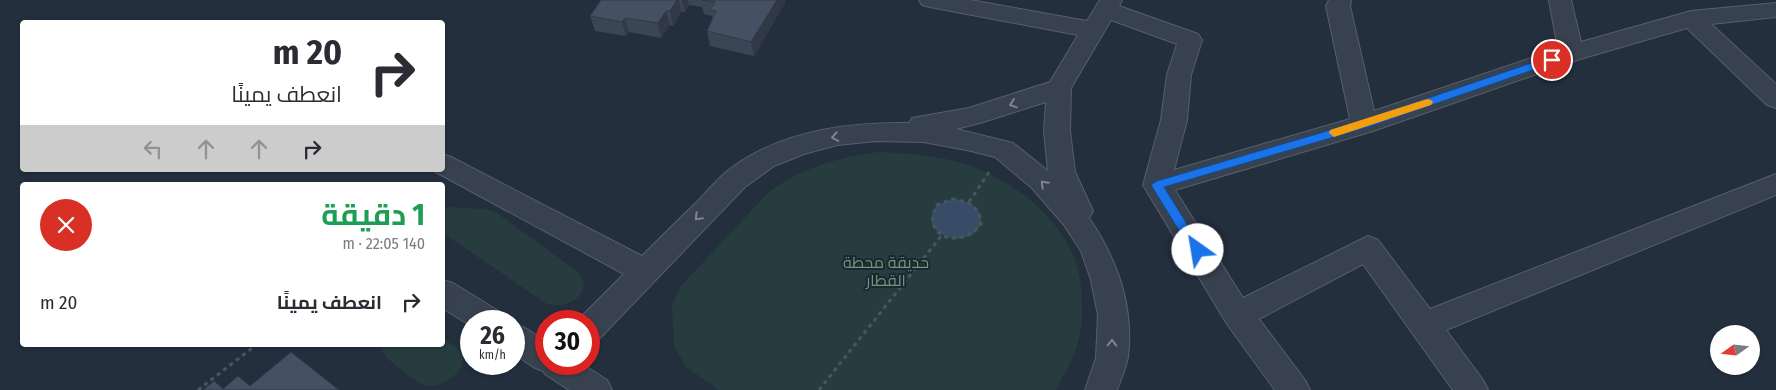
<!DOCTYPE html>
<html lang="ar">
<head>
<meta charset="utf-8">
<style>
  :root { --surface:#fff; --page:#f7f7f7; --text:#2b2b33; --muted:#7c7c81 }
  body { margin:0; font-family:"Fira Sans Condensed",Cairo,sans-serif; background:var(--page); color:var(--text); direction:rtl; height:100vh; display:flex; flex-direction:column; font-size:19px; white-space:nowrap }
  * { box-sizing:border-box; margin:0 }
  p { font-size:16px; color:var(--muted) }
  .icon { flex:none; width:28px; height:28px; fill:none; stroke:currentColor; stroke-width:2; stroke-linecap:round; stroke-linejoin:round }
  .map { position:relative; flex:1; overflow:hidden; direction:ltr }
  .drawer { position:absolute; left:20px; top:182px; width:425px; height:165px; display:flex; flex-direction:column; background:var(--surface); border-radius:5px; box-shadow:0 1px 4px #0004; direction:rtl }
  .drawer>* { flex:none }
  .banner { position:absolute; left:20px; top:20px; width:425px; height:152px; border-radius:5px; box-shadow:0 1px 4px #0004; direction:rtl; background:#fff; color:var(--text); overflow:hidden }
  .needle { width:32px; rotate:255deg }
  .tools { position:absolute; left:1710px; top:325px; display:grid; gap:10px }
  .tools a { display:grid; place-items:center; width:50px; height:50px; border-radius:50%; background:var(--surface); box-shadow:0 1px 4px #0004; font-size:25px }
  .speed { position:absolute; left:460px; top:310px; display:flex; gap:10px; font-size:25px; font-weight:700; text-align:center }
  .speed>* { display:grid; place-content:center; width:65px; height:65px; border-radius:50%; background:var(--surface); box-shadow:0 1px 4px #0004; line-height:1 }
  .speed small { font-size:12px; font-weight:400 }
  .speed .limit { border:8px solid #d22; background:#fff; color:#111 }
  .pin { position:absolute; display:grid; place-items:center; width:42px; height:42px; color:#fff; margin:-21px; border:2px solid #fff; border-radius:50%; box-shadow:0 1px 5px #0007 }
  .me { position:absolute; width:55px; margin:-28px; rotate:328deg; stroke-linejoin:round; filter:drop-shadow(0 0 4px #0008) }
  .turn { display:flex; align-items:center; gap:18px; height:105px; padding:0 20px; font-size:22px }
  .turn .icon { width:65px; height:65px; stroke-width:2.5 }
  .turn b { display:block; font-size:35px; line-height:42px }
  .lanes { display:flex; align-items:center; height:48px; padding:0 20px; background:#0003; justify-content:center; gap:25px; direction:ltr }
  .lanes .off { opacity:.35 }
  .round { display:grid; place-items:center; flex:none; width:52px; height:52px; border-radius:26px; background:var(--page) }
  .head { display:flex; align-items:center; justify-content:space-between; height:85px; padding:0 20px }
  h1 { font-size:30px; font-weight:700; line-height:38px; color:#1e9e55 }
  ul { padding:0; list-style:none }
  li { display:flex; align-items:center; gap:15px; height:70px; padding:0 20px }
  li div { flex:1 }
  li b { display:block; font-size:19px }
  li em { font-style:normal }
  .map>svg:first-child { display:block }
</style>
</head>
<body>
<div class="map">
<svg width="1776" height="390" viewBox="0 0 1776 390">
  <rect width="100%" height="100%" fill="#242f3e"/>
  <!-- green -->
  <g fill="#263c3f">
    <path d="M879,152C904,153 930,155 955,161C1003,173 1060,214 1076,263C1080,276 1082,289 1082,304C1083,318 1081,335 1076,349C1071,363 1062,377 1056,390H719L686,367L674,346L672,305L680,287L767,194C799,168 839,157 879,152Z"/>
    <path d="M449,207L485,209L497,213L578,272L584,281C584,301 564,308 547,304L443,233V208Z"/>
    <path d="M443,339C448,342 457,347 461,353C471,370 440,390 425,385C415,382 405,372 397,366C389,360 381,355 382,345H442Z"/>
  </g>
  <!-- water -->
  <path fill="#394c67" d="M952,199C968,200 982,206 981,224C967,254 914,233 937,205Z"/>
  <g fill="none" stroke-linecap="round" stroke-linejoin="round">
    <defs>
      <g id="minor">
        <path d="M919,0H970L1087,21L1100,0H1122L1119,6L1198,34L1202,40L1191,75L1187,120L1174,170L1350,119L1326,6L1329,0H1351L1350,6L1374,111L1558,49L1549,0H1571L1581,42L1691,11L1776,3V17L1711,24L1776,84V108L1767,105L1687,28L1580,59L1373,131L1175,190L1243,298L1368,236L1378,240L1430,309L1776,174V195L1446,330L1483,380L1488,390H1453L1363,264L1259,319L1305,380L1310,390H1275L1227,324L1143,185L1161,120L1167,75L1177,44L1111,20L1071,88L1070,131L1075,172L1093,211L1089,218C1117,259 1134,306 1128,357C1126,368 1121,379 1117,390H1085L1096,358L1098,315L1091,280L1081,251L1064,225L1032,188L995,157L967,150L923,142L877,141L837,145L804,154L774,166L745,187L600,338L589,342V321H577L624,274L432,170H442V154L451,157L642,256C661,237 680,218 699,200C707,191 716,181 725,173C776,131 846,122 909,123L912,118L969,108L1050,82L1078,35L930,7L922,5ZM1046,102L1044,131L1048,171L1013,143L956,129L980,123Z"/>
        <polygon points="442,280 453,283 500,312 504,321 471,321 471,326 442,308"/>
        <polygon points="514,324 525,328 546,341 546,364 582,364 607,380 612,390 569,390 545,374 543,371 535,368 514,354"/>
      </g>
    </defs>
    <!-- minor casing -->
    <use href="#minor" stroke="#565f6c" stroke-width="2"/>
    <!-- path -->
    <g stroke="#44595c" stroke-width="3" stroke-dasharray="4 4" stroke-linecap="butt">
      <path d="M952,199C968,201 980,206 981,224C961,250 920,238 937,205Z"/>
      <polyline points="969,202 990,171"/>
      <polyline points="198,390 256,345"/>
      <polyline points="819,390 942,235"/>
    </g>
    <!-- minor -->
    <use href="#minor" fill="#38414e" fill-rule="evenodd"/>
  </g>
  <!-- wall -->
  <polygon fill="#3b4654" points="601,0 785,0 785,3 754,56 710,46 707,31 712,19 712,16 704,14 702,7 689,5 685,12 681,12 673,26 670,25 661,38 629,32 626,36 595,31 590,16"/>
  <!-- shaded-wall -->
  <g fill="#303945">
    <polygon points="677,0 679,0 681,12 673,26 670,11"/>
    <polygon points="682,0 688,0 689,5 685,12"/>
    <polygon points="777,0 785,0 785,3 754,56 751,42"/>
    <polygon points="666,11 670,25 661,38 658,23"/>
    <polygon points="625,18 629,32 626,36 622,22"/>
  </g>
  <!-- building -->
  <g fill="#455162" stroke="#303945">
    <polygon points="601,0 677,0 670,11 666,11 658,23 625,18 622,22 590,16"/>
    <polygon points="702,0 777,0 751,42 707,31 716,11 710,10 715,2"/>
    <polygon points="291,352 339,390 203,390 214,381 223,389 238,376 250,386"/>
  </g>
  <!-- one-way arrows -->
  <defs><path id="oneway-chevron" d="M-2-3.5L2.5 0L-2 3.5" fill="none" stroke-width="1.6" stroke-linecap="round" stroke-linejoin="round" transform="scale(1.25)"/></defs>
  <g stroke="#7c8592">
    <use href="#oneway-chevron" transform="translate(1013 104) rotate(161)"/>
    <use href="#oneway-chevron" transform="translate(835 137) rotate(169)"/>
    <use href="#oneway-chevron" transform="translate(1044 184) rotate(-135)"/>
    <use href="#oneway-chevron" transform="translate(698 217) rotate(135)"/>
    <use href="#oneway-chevron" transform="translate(1112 343) rotate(-89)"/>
  </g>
  <!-- route -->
  <polygon fill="#1a73e8" stroke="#114b97" points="1552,56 1557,60 1556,62 1368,127 1164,187 1203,250 1202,253 1193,253 1151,185 1157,181 1361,121"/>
  <!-- slow -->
  <polygon fill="#f59e0b" points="1427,99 1431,100 1433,102 1431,105 1334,137 1329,133 1330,130"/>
  <g text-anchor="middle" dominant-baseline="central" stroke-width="4" stroke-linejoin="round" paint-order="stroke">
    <!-- park labels -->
    <g font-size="16" fill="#6b9a76" stroke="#1d2633">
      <text x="886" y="262">حديقة محطة<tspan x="886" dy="18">القطار</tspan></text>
    </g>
  </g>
</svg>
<div class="tools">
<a><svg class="needle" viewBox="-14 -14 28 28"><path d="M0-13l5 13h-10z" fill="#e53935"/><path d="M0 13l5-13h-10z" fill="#7c7c81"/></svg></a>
</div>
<div class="speed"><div>26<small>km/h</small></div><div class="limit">30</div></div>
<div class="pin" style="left:1552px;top:60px;background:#d93025"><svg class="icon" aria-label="arrive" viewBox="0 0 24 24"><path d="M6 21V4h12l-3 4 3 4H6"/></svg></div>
<svg class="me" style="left:1198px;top:250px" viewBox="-20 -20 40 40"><circle r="19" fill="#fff"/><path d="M0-13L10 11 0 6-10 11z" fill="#1a73e8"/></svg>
<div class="banner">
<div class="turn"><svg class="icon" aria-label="right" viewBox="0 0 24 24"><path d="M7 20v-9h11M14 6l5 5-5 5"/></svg><div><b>20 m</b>انعطف يمينًا</div></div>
<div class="lanes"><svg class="icon off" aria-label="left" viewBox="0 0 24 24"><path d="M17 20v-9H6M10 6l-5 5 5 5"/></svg><svg class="icon off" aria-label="ahead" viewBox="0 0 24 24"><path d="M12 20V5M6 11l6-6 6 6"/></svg><svg class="icon off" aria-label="ahead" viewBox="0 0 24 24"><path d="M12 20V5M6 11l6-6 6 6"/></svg><svg class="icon" aria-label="right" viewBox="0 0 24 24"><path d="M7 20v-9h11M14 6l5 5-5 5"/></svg></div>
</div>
<section class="drawer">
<div class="head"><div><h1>1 دقيقة</h1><p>140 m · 22:05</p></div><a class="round" style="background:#d93025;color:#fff"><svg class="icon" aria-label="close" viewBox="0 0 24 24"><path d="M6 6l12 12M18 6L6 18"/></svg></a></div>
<ul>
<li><svg class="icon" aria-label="right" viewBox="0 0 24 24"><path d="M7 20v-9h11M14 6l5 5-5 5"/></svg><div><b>انعطف يمينًا</b></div><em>20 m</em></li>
</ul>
</section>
</div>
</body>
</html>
